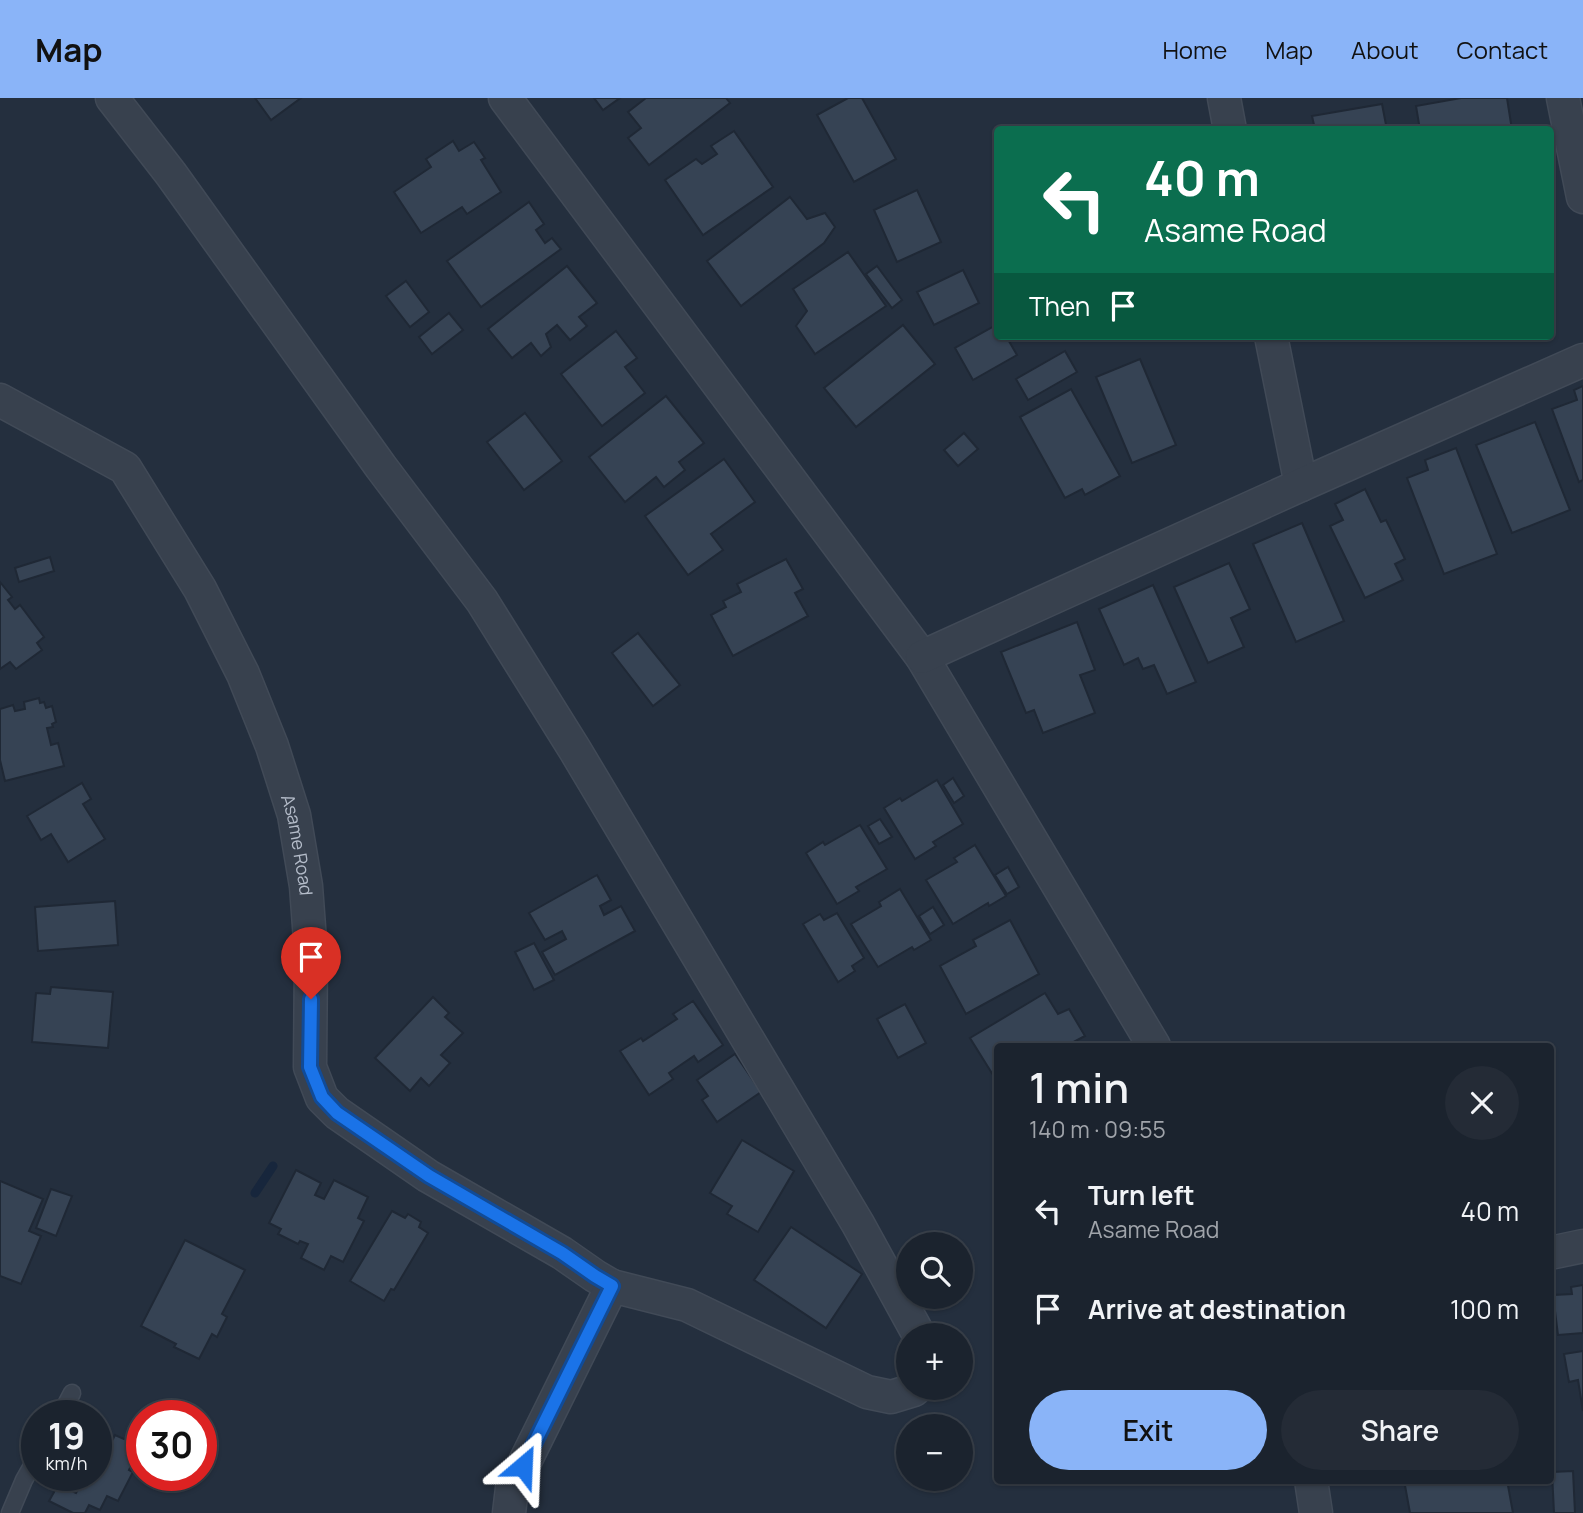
<!DOCTYPE html>
<html lang="en">
<head>
<meta charset="utf-8">
<style>
  :root { --surface:#1b232e; --page:#242b36; --text:#f1f3f6; --muted:#a0a4aa; --line:#39404a; --accent:#8ab4f8 }
  body { margin:0; font-family:Manrope,sans-serif; background:var(--page); color:var(--text); height:100vh; display:flex; flex-direction:column; font-size:26px; white-space:nowrap }
  * { box-sizing:border-box; margin:0 }
  p { font-size:23px; color:var(--muted) }
  .icon { flex:none; width:38px; height:38px; fill:none; stroke:currentColor; stroke-width:2; stroke-linecap:round; stroke-linejoin:round }
  .map { position:relative; flex:1; overflow:hidden }
  .drawer { position:absolute; left:994px; top:945px; width:560px; height:441px; display:flex; flex-direction:column; background:var(--surface); border-radius:7px; box-shadow:0 2px 5px #0004,0 0 0 2px var(--line) }
  .drawer>* { flex:none }
  .guide { position:absolute; left:994px; top:28px; width:560px; height:214px; border-radius:7px; box-shadow:0 2px 5px #0004,0 0 0 2px var(--line); background:#0b6e4f; color:#fff; overflow:hidden }
  .fabs { position:absolute; left:896px; top:1134px; display:grid; gap:14px }
  .fabs a { display:grid; place-items:center; width:77px; height:77px; border-radius:50%; background:var(--surface); box-shadow:0 2px 5px #0004,0 0 0 2px var(--line); font-size:35px }
  .speed { position:absolute; left:21px; top:1302px; display:flex; gap:14px; font-size:35px; font-weight:700; text-align:center }
  .speed>* { display:grid; place-content:center; width:91px; height:91px; border-radius:50%; background:var(--surface); box-shadow:0 2px 5px #0004,0 0 0 2px var(--line); line-height:1 }
  .speed small { font-size:18px; font-weight:400 }
  .speed .limit { border:10px solid #d22; background:#fff; color:#111 }
  .pin { position:absolute; display:grid; place-items:center; width:60px; height:60px; color:#fff; margin:-72px -30px; border-radius:50% 50% 50% 0; rotate:-45deg; box-shadow:0 0 7px #0007 }
  .pin .icon { rotate:45deg }
  .me { position:absolute; width:77px; margin:-38px; rotate:26deg; stroke-linejoin:round; filter:drop-shadow(0 0 5px #0008) }
  .turn { display:flex; align-items:center; gap:24px; height:147px; padding:0 35px; font-size:32px }
  .turn .icon { width:91px; height:91px; stroke-width:2.5 }
  .turn b { display:block; font-size:49px; line-height:60px }
  .then { display:flex; align-items:center; height:66px; padding:0 35px; background:#0003; gap:14px; font-size:26px }
  .round { display:grid; place-items:center; flex:none; width:74px; height:74px; border-radius:37px; background:var(--page) }
  .overview { display:flex; align-items:center; justify-content:space-between; height:119px; padding:0 35px }
  h1 { font-size:42px; font-weight:600; line-height:52px }
  .cta { display:flex; gap:14px; margin-top:auto; padding:14px 35px }
  .cta a { flex:1; height:80px; border-radius:42px; background:var(--accent); color:#111; font-size:28px; font-weight:600; line-height:80px; text-align:center }
  .cta a+a { background:var(--page); color:var(--text) }
  ul { padding:0; list-style:none }
  li { display:flex; align-items:center; gap:21px; height:98px; padding:0 35px }
  li div { flex:1 }
  li b { display:block; font-size:26px }
  li em { font-style:normal }
  header { display:flex; align-items:center; gap:42px; box-sizing:border-box; height:98px; padding:0 35px; background:var(--accent); color:#111 }
  header strong { font-size:33px }
  nav { display:flex; gap:38px; margin-inline-start:auto; font-size:24px }
  .map>svg:first-child { display:block }
</style>
</head>
<body>
<header>
<strong>Map</strong>
<nav><a>Home</a><a>Map</a><a>About</a><a>Contact</a></nav>
</header>
<div class="map">
<svg width="1583" height="1415" viewBox="0 0 1583 1415">
  <rect width="100%" height="100%" fill="#242f3e"/>
  <g fill="none" stroke-linecap="round" stroke-linejoin="round">
    <!-- stream -->
    <polyline stroke="#17263c" stroke-width="9" points="255,1095 273,1068"/>
  </g>
  <!-- building -->
  <g fill="#364354" stroke="#1f2835" stroke-width="2">
    <polygon points="255,0 301,0 271,22"/>
    <polygon points="594,0 620,0 603,12"/>
    <polygon points="646,0 726,0 730,5 649,67 628,40 641,30 628,14"/>
    <polygon points="848,0 862,0 896,61 854,84 817,17"/>
    <polygon points="1461,0 1507,0 1512,32 1420,32 1416,8"/>
    <polygon points="1382,6 1387,32 1295,32 1295,30 1314,27 1312,18"/>
    <polygon points="734,33 773,89 703,137 665,82 696,61 702,66 717,56 711,48"/>
    <polygon points="453,43 459,53 474,44 485,60 481,62 501,94 467,116 462,109 421,135 394,94 431,69 426,61"/>
    <polygon points="917,92 941,144 897,164 874,112"/>
    <polygon points="790,99 807,121 825,115 835,129 824,145 741,208 707,163"/>
    <polygon points="529,104 544,126 536,132 545,145 552,140 561,151 481,209 447,163"/>
    <polygon points="848,154 886,208 815,256 796,228 807,213 793,191"/>
    <polygon points="567,168 597,205 579,219 587,228 570,242 557,227 546,236 551,249 541,258 531,245 512,260 488,231"/>
    <polygon points="877,168 902,202 892,210 866,176"/>
    <polygon points="963,172 979,205 934,227 917,194"/>
    <polygon points="406,183 429,214 410,229 386,198"/>
    <polygon points="449,215 463,232 432,256 419,239"/>
    <polygon points="998,226 998,238 1006,238 1017,257 973,282 955,250"/>
    <polygon points="903,227 935,266 856,329 824,290"/>
    <polygon points="616,233 637,260 625,269 645,295 602,328 561,276"/>
    <polygon points="1065,253 1077,274 1028,302 1016,281"/>
    <polygon points="1140,261 1176,347 1132,365 1096,279"/>
    <polygon points="1583,288 1583,382 1579,384 1552,311 1577,302 1574,292"/>
    <polygon points="1071,291 1120,378 1085,397 1082,391 1065,400 1020,319"/>
    <polygon points="666,298 704,345 679,364 685,372 664,389 656,379 625,404 589,359"/>
    <polygon points="525,315 562,363 524,392 487,344"/>
    <polygon points="1535,324 1570,412 1512,435 1476,347"/>
    <polygon points="964,335 978,351 958,368 944,352"/>
    <polygon points="1456,350 1497,456 1444,476 1407,380 1428,372 1425,362"/>
    <polygon points="724,361 755,404 711,436 723,452 688,477 645,418"/>
    <polygon points="1365,391 1381,424 1386,422 1405,461 1395,466 1403,482 1365,500 1330,428 1343,422 1335,406"/>
    <polygon points="1302,425 1344,523 1296,544 1253,446"/>
    <polygon points="50,459 54,473 19,484 15,470"/>
    <polygon points="786,461 803,491 795,495 808,518 733,558 711,517 726,509 723,503 741,494 737,486"/>
    <polygon points="1229,465 1250,511 1231,520 1244,549 1208,565 1174,489"/>
    <polygon points="0,484 12,499 8,502 15,511 20,507 44,539 37,545 42,552 16,571 10,564 0,571"/>
    <polygon points="1153,487 1196,584 1167,596 1154,567 1143,571 1138,560 1124,567 1099,511"/>
    <polygon points="1077,524 1095,572 1080,577 1095,615 1043,635 1034,612 1026,615 1001,554"/>
    <polygon points="638,535 680,587 653,608 612,555"/>
    <polygon points="39,600 40,605 44,604 46,610 52,608 56,624 52,626 53,629 47,630 51,647 58,645 64,668 5,683 0,662 0,611 13,607 15,613 25,611 24,604"/>
    <polygon points="953,680 964,698 954,705 943,687"/>
    <polygon points="937,682 963,726 933,744 936,748 915,761 884,710 900,700 902,703"/>
    <polygon points="82,685 91,701 83,706 105,741 68,764 51,736 41,742 27,718"/>
    <polygon points="880,721 892,739 879,746 868,728"/>
    <polygon points="860,727 887,771 856,789 859,793 837,806 806,755 823,744 825,747"/>
    <polygon points="975,747 1006,798 989,808 988,805 953,826 926,782 957,764 954,760"/>
    <polygon points="1008,769 1019,789 1007,796 995,777"/>
    <polygon points="597,777 611,802 600,808 604,817 621,808 635,833 555,877 542,854 566,841 562,833 545,842 529,815"/>
    <polygon points="900,791 931,842 914,852 912,849 878,869 851,826 881,808 879,804"/>
    <polygon points="115,803 118,847 38,853 35,809"/>
    <polygon points="933,809 944,827 930,836 919,818"/>
    <polygon points="837,815 864,860 852,868 855,873 838,884 803,826 820,816 824,822"/>
    <polygon points="1010,822 1039,876 966,916 940,868 976,848 973,842"/>
    <polygon points="534,845 554,882 534,892 515,854"/>
    <polygon points="51,889 113,894 108,950 32,944 36,895 50,896"/>
    <polygon points="1045,895 1058,916 1069,911 1085,938 1066,948 998,948 998,985 970,940"/>
    <polygon points="433,899 449,915 445,919 463,935 441,957 450,965 429,988 421,980 410,993 375,960"/>
    <polygon points="693,903 723,947 698,964 694,958 669,975 673,981 649,997 620,953 641,940 643,943 677,921 673,916"/>
    <polygon points="905,906 926,945 898,960 877,921"/>
    <polygon points="735,956 761,994 717,1024 702,1002 708,998 697,982"/>
    <polygon points="742,1042 794,1073 758,1134 727,1116 732,1108 710,1095"/>
    <polygon points="296,1072 321,1085 315,1097 324,1101 334,1082 368,1099 358,1120 364,1123 343,1164 331,1158 324,1172 301,1160 308,1146 300,1143 298,1146 278,1136 281,1131 269,1125"/>
    <polygon points="0,1083 43,1101 29,1133 41,1138 21,1186 0,1178"/>
    <polygon points="51,1091 72,1098 56,1138 36,1130"/>
    <polygon points="392,1113 405,1120 408,1116 421,1124 419,1129 428,1135 394,1192 391,1191 384,1203 350,1183"/>
    <polygon points="791,1129 862,1176 826,1230 754,1182"/>
    <polygon points="185,1142 245,1172 222,1216 227,1219 217,1239 212,1236 199,1261 174,1249 176,1246 141,1228"/>
    <polygon points="1583,1187 1583,1235 1558,1237 1553,1197 1572,1196 1571,1189"/>
    <polygon points="1583,1253 1583,1313 1578,1282 1569,1284 1564,1256"/>
    <polygon points="96,1334 108,1340 107,1343 111,1345 115,1337 140,1348 129,1372 133,1374 118,1403 107,1398 100,1412 89,1407 85,1415 73,1415 49,1403 58,1387 76,1395 81,1386 64,1378 64,1377 96,1377"/>
    <polygon points="1573,1373 1575,1415 1554,1415 1552,1374"/>
    <polygon points="1404,1382 1507,1382 1513,1415 1410,1415"/>
  </g>
  <g fill="none" stroke-linecap="round" stroke-linejoin="round">
    <defs>
      <g id="service">
        <polyline points="60,1318 72,1295"/>
        <polyline points="10,1415 24,1382 37,1359"/>
      </g>
      <g id="minor">
        <polyline points="112,0 171,76 381,369 482,503 575,652 858,1126 919,1237"/>
        <polyline points="505,0 922,559 1154,948"/>
        <polyline points="1224,0 1230,32"/>
        <polyline points="1563,0 1583,99"/>
        <polyline points="1271,238 1301,387"/>
        <path id="s1" d="M0,302L125,370L200,491L243,576L272,648L294,717L306,788L311,856L310,969L322,1000L337,1015L428,1078L562,1155L595,1178L612,1188"/>
        <polyline points="922,559 1301,387 1583,262"/>
        <polyline points="1550,1155 1583,1148"/>
        <polyline points="1311,1382 1316,1415"/>
        <polyline points="509,1415 512,1390 612,1188 687,1207 867,1294 891,1299 914,1292 916,1290"/>
      </g>
    </defs>
    <!-- service casing -->
    <use href="#service" stroke="#414a57" stroke-width="19"/>
    <!-- minor casing -->
    <use href="#minor" stroke="#414a57" stroke-width="35"/>
    <!-- service -->
    <use href="#service" stroke="#38414e" stroke-width="16"/>
    <!-- minor -->
    <use href="#minor" stroke="#38414e" stroke-width="32"/>
  </g>
  <g fill="none" stroke-linecap="round" stroke-linejoin="round">
    <defs>
      <polyline id="route" points="311,901 310,969 322,999 337,1015 429,1078 562,1155 595,1178 612,1188 523,1368"/>
    </defs>
    <!-- route casing -->
    <use href="#route" stroke="#114b97" stroke-width="18"/>
    <!-- route -->
    <use href="#route" stroke="#1a73e8" stroke-width="12"/>
  </g>
  <g text-anchor="middle" dominant-baseline="central" stroke-width="7" stroke-linejoin="round" paint-order="stroke">
    <!-- street labels -->
    <g font-size="18" fill="#b4bcc9" stroke="#1d2633">
      <text stroke="none"><textPath href="#s1" startOffset="560">Asame Road</textPath></text>
    </g>
  </g>
</svg>
<div class="fabs">
<a><svg class="icon" aria-label="search" viewBox="0 0 24 24"><circle cx="10" cy="10" r="6"/><path d="M15 15l6 6"/></svg></a>
<a>+</a>
<a>−</a>
</div>
<div class="speed"><div>19<small>km/h</small></div><div class="limit">30</div></div>
<div class="pin" style="left:311px;top:901px;background:#d93025"><svg class="icon" aria-label="arrive" viewBox="0 0 24 24"><path d="M6 21V4h12l-3 4 3 4H6"/></svg></div>
<svg class="me" style="left:523px;top:1368px" viewBox="-20 -20 40 40"><path d="M0-17L14 15 0 8-14 15z" fill="#1a73e8" stroke="#fff" stroke-width="4"/></svg>
<div class="guide">
<div class="turn"><svg class="icon" aria-label="left" viewBox="0 0 24 24"><path d="M17 20v-9H6M10 6l-5 5 5 5"/></svg><div><b>40 m</b>Asame Road</div></div>
<div class="then">Then<svg class="icon" aria-label="arrive" viewBox="0 0 24 24"><path d="M6 21V4h12l-3 4 3 4H6"/></svg></div>
</div>
<section class="drawer">
<div class="overview"><div><h1>1 min</h1><p>140 m · 09:55</p></div><a class="round"><svg class="icon" aria-label="close" viewBox="0 0 24 24"><path d="M6 6l12 12M18 6L6 18"/></svg></a></div>
<ul>
<li><svg class="icon" aria-label="left" viewBox="0 0 24 24"><path d="M17 20v-9H6M10 6l-5 5 5 5"/></svg><div><b>Turn left</b><p>Asame Road</p></div><em>40 m</em></li>
<li><svg class="icon" aria-label="arrive" viewBox="0 0 24 24"><path d="M6 21V4h12l-3 4 3 4H6"/></svg><div><b>Arrive at destination</b></div><em>100 m</em></li>
</ul>
<div class="cta"><a>Exit</a><a>Share</a></div>
</section>
</div>
</body>
</html>
